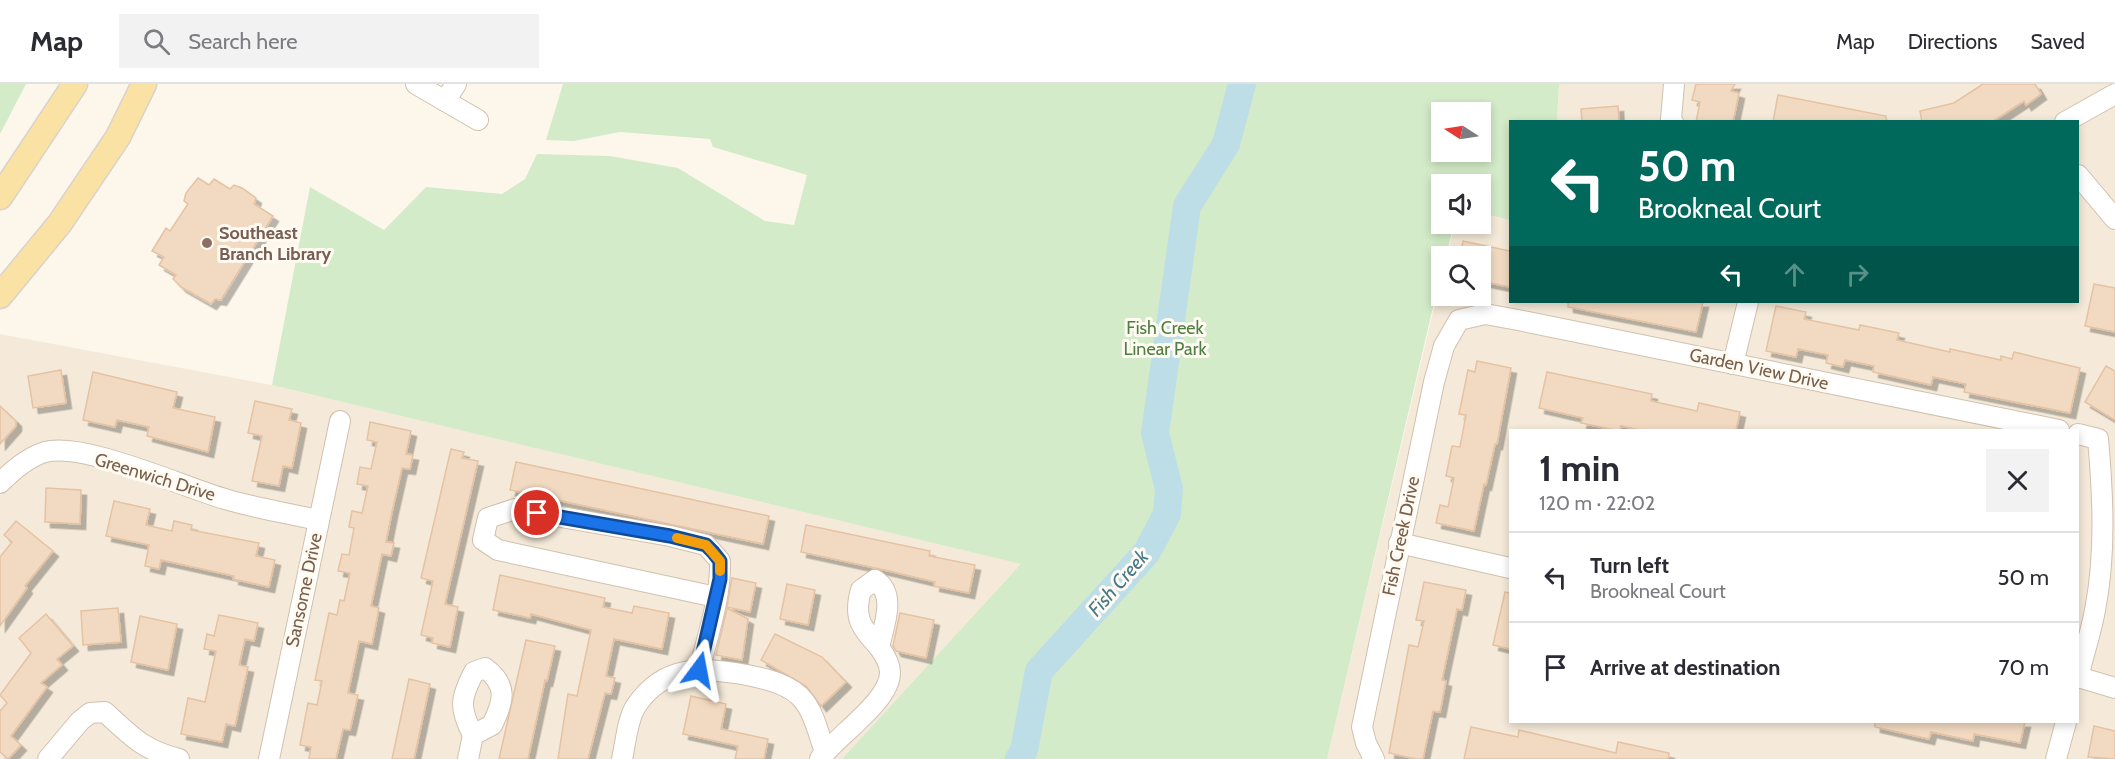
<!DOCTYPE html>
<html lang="en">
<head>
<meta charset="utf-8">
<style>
  :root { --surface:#fff; --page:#f2f2f3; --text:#2b2b33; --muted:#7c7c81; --line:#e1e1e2 }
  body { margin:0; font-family:Cabin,sans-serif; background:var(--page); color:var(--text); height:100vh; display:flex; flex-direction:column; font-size:22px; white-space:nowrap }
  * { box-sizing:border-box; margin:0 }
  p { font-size:20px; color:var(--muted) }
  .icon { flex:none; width:33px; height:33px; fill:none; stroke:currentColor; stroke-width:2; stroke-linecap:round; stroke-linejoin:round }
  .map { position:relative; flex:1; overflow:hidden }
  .details { position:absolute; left:1509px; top:345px; width:570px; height:294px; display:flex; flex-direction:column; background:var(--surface); border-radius:0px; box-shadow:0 3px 9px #0003 }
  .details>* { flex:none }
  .guide { position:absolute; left:1509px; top:36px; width:570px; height:183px; border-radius:0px; box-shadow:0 3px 9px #0003; background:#00695c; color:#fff; overflow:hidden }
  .needle { width:39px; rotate:282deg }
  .buttons { position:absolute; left:1431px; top:18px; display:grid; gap:12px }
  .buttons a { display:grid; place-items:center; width:60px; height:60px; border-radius:0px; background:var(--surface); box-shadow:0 3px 9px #0003; font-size:30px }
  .pin { position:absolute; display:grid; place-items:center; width:51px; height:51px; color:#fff; margin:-26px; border:3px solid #fff; border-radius:50%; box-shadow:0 2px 6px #0007 }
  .me { position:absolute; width:66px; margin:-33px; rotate:13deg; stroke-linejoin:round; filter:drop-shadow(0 0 4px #0008) }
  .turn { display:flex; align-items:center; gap:21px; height:126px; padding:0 30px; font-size:27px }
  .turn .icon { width:78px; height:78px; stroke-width:2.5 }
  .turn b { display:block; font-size:42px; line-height:51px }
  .lanes { display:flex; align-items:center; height:57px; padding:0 30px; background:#0003; justify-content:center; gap:30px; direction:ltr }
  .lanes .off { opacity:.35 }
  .round { display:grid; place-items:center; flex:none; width:63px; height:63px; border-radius:0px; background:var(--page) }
  .head { display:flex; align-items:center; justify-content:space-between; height:102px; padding:0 30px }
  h1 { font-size:36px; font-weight:800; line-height:45px }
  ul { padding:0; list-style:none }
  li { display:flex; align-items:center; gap:18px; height:90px; padding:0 30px; border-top:2px solid var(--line) }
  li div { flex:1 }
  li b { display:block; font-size:22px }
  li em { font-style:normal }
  header { display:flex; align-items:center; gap:36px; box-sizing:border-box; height:84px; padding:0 30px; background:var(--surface); border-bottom:2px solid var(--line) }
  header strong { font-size:28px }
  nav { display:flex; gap:33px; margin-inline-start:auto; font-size:21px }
  .search { width:420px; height:54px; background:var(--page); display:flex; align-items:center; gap:15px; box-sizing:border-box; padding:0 21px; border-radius:0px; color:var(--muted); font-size:22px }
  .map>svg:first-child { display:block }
</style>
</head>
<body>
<header>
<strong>Map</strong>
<div class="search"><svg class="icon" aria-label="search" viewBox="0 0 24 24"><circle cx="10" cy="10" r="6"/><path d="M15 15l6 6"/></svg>Search here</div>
<nav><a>Map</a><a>Directions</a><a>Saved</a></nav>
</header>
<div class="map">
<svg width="2115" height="675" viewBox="0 0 2115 675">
  <defs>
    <filter id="shadow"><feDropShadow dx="5.5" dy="5.5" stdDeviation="0" flood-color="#0004"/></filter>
  </defs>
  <rect width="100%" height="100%" fill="#fdf7eb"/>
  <!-- residential -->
  <g fill="#f5ead9" fill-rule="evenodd">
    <path d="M1559,0H2115V675H1327L1441,194L1442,212H1480V172H1447L1455,140H1480L1481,129L1510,136V218H2078V38L1557,37ZM1510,346H2078V638H1510Z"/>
    <polygon points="0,250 272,301 1022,480 842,675 0,675"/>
  </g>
  <!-- green -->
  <g fill="#d3ebc8" fill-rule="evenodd">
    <polygon points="0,0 26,0 0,50"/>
    <path d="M563,0H1559L1557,37L1510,38V136L1481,129L1480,100H1442V140H1454L1446,172H1442L1441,189L1327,675H842L1021,480L272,301L310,103L384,146L426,103L502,110L525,95L537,70L610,72L678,84L765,137L794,141L807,91L713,63L710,55L620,48L574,57L546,56ZM1442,28H1480V68H1442Z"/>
  </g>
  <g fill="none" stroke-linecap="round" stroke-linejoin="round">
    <!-- river -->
    <polyline stroke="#bedee7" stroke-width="28" points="1019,675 1024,666 1039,587 1147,468 1167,430 1169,405 1155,349 1187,122 1226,60 1242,0"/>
  </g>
  <!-- building -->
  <g fill="#f2dac2" stroke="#e5c2a2" stroke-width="1.5" filter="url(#shadow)">
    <polygon points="1696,0 1735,0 1731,7 1739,9 1733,38 1696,38 1700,18 1692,16"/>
    <polygon points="1983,0 2035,0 2041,10 2026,21 2024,17 1992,38 1922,38 1920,27 1954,19"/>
    <polygon points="1778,11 1886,32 1886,38 1773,38"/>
    <polygon points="1618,22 1619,38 1582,38 1581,25"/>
    <polygon points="198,94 209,101 214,95 230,105 234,101 242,104 256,114 254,120 273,132 221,216 215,215 211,220 181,203 173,195 176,191 159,181 164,173 152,167 166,144 170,147 188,120 184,117 186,109"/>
    <polygon points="1463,157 1510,167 1510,203 1480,197 1480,172 1460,172"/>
    <polygon points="2094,200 2115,204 2115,248 2085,242"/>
    <polygon points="1568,218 1703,218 1696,248 1568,223"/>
    <polygon points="1776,222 1806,228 1804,235 1859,246 1860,241 1899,249 1897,256 1950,268 1950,265 2001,276 2001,272 2012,275 2014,268 2080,284 2070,329 1964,308 1966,300 1933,293 1931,301 1873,288 1874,282 1845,276 1843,283 1826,279 1828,271 1798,265 1796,273 1766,267"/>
    <polygon points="1477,277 1511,284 1497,360 1495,360 1486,401 1484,400 1474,447 1436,439 1440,421 1448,423 1454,394 1446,392 1452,362 1460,363 1466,331 1459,330 1468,286 1475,288"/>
    <polygon points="2106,282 2115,287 2115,336 2085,318"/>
    <polygon points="61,286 66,319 33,324 28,292"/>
    <polygon points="93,288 177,308 173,324 215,333 208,368 147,352 149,343 117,336 115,343 83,336"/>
    <polygon points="1547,288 1652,310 1651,317 1697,327 1699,319 1740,328 1736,346 1640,346 1621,342 1620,346 1615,346 1581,339 1583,334 1539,324"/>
    <polygon points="255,317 292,325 289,336 301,339 292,384 283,382 279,402 252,397 262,352 248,349"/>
    <polygon points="0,322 16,337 16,342 0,360"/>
    <polygon points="370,338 411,347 406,370 413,371 410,385 402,384 392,428 386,458 394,459 391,472 382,470 371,522 379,524 372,560 359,557 348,609 358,611 350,646 343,645 336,675 309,675 311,663 300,661 308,619 317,621 322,597 315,596 329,529 337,531 340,516 344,517 350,489 338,487 342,470 349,471 354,444 349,443 352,427 362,429 368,402 357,400 360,383 371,385 377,358 367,356"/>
    <polygon points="451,365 464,368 462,374 478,377 445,520 458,523 450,563 432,559 433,554 421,551 433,497 421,494"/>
    <polygon points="516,378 769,432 763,460 510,406"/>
    <polygon points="46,404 81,406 80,440 45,438"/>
    <polygon points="114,417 150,425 146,441 172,447 174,437 192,441 191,446 259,459 256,472 275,476 269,503 233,495 234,492 161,476 159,485 145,482 149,461 106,452"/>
    <polygon points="16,437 53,467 25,502 27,504 0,542 0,473 12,458 4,451"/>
    <polygon points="806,441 930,467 929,472 975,481 969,509 934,502 935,498 889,487 801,468"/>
    <polygon points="500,491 605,514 603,523 632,529 634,522 669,529 662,565 614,555 606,592 615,594 611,610 605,609 588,675 558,675 568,610 577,612 591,546 531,530 530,534 493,526"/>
    <polygon points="732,494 756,499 750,528 727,523"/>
    <polygon points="1424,498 1466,506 1462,526 1457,525 1453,544 1442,596 1446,597 1440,628 1433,627 1423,675 1416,675 1389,669 1409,561 1418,563 1424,537 1416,536"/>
    <polygon points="787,500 815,506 808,541 780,535"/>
    <polygon points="1505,508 1510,509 1510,565 1493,561"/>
    <polygon points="118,524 121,558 83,561 81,527"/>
    <polygon points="727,524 748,535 742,576 716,571"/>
    <polygon points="900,529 934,536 926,574 896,567 893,562"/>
    <polygon points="46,530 73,562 57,575 62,581 41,599 47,603 11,652 21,661 8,675 0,668 0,627 7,619 0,611 31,569 19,554"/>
    <polygon points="219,531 258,539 254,557 245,555 239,581 248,583 235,642 226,640 222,658 181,650 188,614 205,618 216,567 204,565 207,550 214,552"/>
    <polygon points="140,532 177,540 168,586 131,578"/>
    <polygon points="775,550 822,573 846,598 821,622 806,602 761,576"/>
    <polygon points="526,556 555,562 547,597 545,596 528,675 499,675"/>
    <polygon points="409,595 430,600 414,675 392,675"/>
    <polygon points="691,612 726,620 721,645 768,655 764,675 735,675 738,662 683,650"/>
    <polygon points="1875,638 2025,638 2020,659 1974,650 1973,657 1931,648 1929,655 1875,643"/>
    <polygon points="2094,642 2115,647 2115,675 2088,673"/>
    <polygon points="1471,643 1518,653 1519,646 1616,669 1618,658 1669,669 1668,675 1464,675"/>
  </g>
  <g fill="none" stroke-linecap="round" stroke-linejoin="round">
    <defs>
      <g id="minor">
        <polyline points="416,0 478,36"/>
        <polyline points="445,17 456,0"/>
        <polyline points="1673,38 1671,35 1674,0"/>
        <polyline points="2065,38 2115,10"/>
        <polyline points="2078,91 2115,135"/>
        <polyline points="1733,280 1748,218"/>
        <path d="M2078,350L2098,355C2103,411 2106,470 2095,526C2091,549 2083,571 2078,594"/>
        <path d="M0,399C12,387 28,373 45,368C85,358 183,403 225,415C255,424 287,429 318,436"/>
        <polyline points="1399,459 1510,484"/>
        <path d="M875,496C897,510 884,541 879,563C861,543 853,534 861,506Z"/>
        <path d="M485,584C508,601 504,617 492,641L473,651C459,624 460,615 474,588Z"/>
        <path d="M699,586C708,551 721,513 720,477L706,461L670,452L515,425L488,434L483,456L498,466L716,513"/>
        <polyline points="2078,593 2115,604"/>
        <path d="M48,675L80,637L90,629L105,628C131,652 143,666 179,675"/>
        <polyline points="269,675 340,337"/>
        <polyline points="468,675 473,651"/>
        <path d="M622,675C626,658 627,636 636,622C664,580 703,583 747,591C766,595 791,600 804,617C815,631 819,652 825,668"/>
        <path d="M820,675C836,652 891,617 890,588C890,580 884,570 879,563"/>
        <polyline points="1374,675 1366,659 1362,643 1434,298 1444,262 1459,236 1485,230 1518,236 2059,346"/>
        <polyline points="2056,675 2066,638"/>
      </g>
      <g id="major">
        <polyline points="0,113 75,0"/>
        <polyline points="0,212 60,139 118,53 144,0"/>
      </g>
    </defs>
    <!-- minor casing -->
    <use href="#minor" stroke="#d0c0af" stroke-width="22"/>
    <!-- major casing -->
    <use href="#major" stroke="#d9d2cd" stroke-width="27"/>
    <!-- minor -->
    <use href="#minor" stroke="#fff" stroke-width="20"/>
    <!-- major -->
    <use href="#major" stroke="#fae2a4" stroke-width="24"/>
  </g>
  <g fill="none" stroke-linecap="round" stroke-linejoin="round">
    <defs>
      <polyline id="route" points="537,429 670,452 706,461 713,468 720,477 720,495 699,586"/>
    </defs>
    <!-- route casing -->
    <use href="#route" stroke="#114b97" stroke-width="15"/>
    <!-- route -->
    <use href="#route" stroke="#1a73e8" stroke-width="10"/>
    <!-- slow -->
    <polyline stroke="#f59e0b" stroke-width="10" points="677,454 706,461 720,477 720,487"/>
  </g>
  <!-- markers -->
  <circle fill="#8d6e63" stroke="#fffbf2" stroke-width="2" cx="207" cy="159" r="6"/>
  <g text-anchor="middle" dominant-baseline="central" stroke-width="6" stroke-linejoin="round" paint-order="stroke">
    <!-- education labels -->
    <g font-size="18" font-weight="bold" fill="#785e54" stroke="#fffbf2" text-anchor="start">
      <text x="219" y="149">Southeast<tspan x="219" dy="21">Branch Library</tspan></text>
    </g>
    <!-- park labels -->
    <g font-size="18" fill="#507f44" stroke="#fffbf2">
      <text x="1165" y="244">Fish Creek<tspan x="1165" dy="21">Linear Park</tspan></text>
    </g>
    <!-- street labels -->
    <g font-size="18" fill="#79604d" stroke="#fffbf2">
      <text transform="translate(1759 285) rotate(12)">Garden View Drive</text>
      <text transform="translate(155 393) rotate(17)">Greenwich Drive</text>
      <text transform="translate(1401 452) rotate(-78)">Fish Creek Drive</text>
      <text transform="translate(304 506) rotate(-78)">Sansome Drive</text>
    </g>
    <!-- water labels -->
    <g font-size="20" font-style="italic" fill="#467a8b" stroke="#fffbf2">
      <text transform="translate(1118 499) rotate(-49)">Fish Creek</text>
    </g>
  </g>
</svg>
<div class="buttons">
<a><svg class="needle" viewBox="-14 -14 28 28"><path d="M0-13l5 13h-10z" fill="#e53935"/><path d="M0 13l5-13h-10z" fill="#7c7c81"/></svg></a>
<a><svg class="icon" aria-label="sound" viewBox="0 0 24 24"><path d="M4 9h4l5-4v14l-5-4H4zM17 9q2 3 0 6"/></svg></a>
<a><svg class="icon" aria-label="search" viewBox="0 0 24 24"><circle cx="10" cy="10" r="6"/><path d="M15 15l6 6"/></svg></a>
</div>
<div class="pin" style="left:537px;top:429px;background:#d93025"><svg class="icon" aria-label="arrive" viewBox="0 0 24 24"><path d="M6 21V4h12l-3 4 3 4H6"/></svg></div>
<svg class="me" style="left:699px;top:586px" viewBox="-20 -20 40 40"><path d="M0-17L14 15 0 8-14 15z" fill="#1a73e8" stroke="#fff" stroke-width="4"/></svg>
<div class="guide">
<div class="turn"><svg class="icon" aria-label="left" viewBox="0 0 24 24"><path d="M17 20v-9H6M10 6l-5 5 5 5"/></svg><div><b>50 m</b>Brookneal Court</div></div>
<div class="lanes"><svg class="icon" aria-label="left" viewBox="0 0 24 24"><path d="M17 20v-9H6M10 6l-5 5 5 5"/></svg><svg class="icon off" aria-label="ahead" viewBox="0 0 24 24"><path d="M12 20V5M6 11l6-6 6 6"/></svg><svg class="icon off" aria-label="right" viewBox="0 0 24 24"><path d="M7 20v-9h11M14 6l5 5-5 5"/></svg></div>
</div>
<section class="details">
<div class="head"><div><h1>1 min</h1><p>120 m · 22:02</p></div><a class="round"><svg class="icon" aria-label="close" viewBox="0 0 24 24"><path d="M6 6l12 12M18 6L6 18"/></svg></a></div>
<ul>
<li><svg class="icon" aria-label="left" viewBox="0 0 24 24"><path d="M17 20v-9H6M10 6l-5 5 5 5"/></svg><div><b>Turn left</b><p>Brookneal Court</p></div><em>50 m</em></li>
<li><svg class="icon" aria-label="arrive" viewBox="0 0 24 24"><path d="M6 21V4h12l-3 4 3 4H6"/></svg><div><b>Arrive at destination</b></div><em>70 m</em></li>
</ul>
</section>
</div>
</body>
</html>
